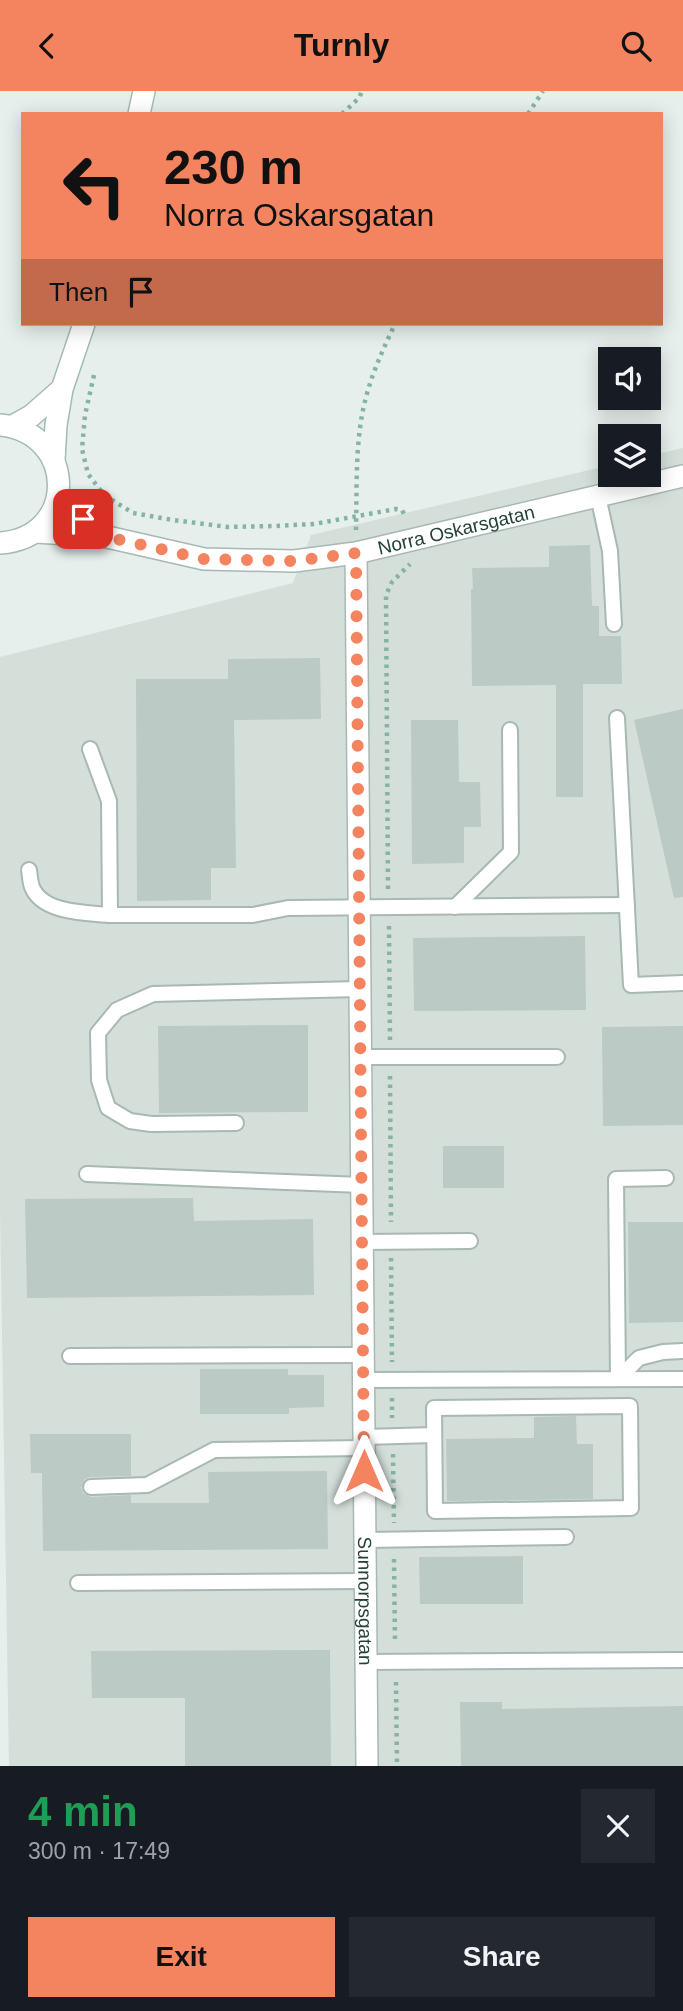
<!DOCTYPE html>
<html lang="en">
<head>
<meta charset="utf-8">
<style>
  :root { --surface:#171b24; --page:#242831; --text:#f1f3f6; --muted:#9ea1a6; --accent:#f4845f }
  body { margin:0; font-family:Arial,sans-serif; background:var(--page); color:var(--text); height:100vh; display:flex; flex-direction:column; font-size:26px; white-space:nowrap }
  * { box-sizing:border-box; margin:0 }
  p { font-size:23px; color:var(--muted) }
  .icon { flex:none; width:38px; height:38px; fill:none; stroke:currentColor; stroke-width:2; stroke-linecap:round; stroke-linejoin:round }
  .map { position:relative; height:1675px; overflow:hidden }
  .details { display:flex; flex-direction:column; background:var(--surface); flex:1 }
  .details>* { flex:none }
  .guide { position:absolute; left:21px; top:21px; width:642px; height:214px; border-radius:0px; box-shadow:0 4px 18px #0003; background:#f4845f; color:#111; overflow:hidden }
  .buttons { position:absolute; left:598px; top:256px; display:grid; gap:14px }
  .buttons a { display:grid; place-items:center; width:63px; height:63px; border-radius:0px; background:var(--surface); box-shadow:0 4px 18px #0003; font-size:35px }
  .pin { position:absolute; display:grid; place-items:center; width:60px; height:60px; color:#fff; margin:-30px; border-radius:14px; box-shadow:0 4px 10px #0006 }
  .me { position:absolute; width:77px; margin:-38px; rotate:0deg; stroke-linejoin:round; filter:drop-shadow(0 0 5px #0008) }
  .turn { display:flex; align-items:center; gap:24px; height:147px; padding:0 28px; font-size:32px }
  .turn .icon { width:91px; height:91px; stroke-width:2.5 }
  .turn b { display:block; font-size:49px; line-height:60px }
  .then { display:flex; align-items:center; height:66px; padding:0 28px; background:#0003; gap:14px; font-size:26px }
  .round { display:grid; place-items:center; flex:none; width:74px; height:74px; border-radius:0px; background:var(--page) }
  .summary { display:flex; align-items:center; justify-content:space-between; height:119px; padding:0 28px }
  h1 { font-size:42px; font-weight:800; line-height:52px; color:#1e9e55 }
  .action { display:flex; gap:14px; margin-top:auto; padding:14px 28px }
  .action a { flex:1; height:80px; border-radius:0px; background:var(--accent); color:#111; font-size:28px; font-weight:800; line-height:80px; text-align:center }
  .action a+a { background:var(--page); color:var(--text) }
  header { display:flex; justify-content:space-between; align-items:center; height:91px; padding:0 28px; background:var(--accent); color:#111; font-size:32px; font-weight:800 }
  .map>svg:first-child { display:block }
</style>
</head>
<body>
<header><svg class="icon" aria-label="back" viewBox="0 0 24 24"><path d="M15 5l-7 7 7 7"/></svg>Turnly<svg class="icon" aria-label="search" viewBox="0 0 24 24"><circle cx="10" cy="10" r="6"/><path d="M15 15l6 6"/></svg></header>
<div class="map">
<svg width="683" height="1675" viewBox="0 0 683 1675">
  <rect width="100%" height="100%" fill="#e6efeb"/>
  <!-- built -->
  <polygon fill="#d4dfda" points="683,357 683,1675 9,1675 0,1118 0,566 293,492 311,444 611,374 611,383 649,383 649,365"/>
  <!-- building -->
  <g fill="#bbcac4">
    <polygon points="590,454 592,515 599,515 599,545 621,545 622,593 583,593 583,706 556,706 556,594 472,595 471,498 473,498 472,477 549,476 549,455"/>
    <polygon points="320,567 321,628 234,629 236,777 211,777 211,809 137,810 136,588 228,588 228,568"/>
    <polygon points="683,618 683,806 674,807 634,629"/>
    <polygon points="411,629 458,629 459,691 480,691 481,736 464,736 464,772 412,773"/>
    <polygon points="585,845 586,919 414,920 413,847"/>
    <polygon points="308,934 308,1021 159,1022 158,935"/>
    <polygon points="683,935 683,1034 603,1035 602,936"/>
    <rect x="443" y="1055" width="61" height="42"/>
    <polygon points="193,1107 194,1130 313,1128 314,1204 27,1207 25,1108"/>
    <polygon points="628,1131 683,1131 683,1231 629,1232"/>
    <polygon points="200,1278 288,1278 288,1284 324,1284 324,1316 289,1317 289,1323 200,1323"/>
    <polygon points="576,1325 577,1353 593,1353 593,1408 447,1410 446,1348 534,1347 534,1326"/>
    <polygon points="30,1343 131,1343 131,1385 90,1386 85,1388 81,1396 83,1402 91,1406 131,1404 131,1412 209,1412 208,1381 327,1380 328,1458 43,1460 42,1382 31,1382"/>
    <polygon points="523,1465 523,1513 420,1513 419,1466"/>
    <polygon points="330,1559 331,1675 185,1675 185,1607 92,1607 91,1560"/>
    <polygon points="460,1611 502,1611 502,1618 683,1615 683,1675 461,1675"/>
  </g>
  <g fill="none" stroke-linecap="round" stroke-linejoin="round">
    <defs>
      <g id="service">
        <polyline points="598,405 610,460 614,533"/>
        <polyline points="617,627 631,894 683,892"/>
        <polyline points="90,658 109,710 110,824 253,824 288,817 627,814"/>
        <path d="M29,779C30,784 30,791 32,796C42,822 86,822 110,824"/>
        <polyline points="455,816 511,761 510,639"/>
        <polyline points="360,966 557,966"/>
        <polyline points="236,1032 151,1033 130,1030 108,1017 99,989 98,942 117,919 153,903 360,898"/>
        <polyline points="87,1083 362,1094"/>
        <polyline points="362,1151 470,1150"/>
        <polyline points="70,1265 363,1264"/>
        <polyline points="618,1288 616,1088 666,1087"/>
        <polyline points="618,1288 639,1267 663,1261 683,1260"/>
        <polyline points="364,1289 683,1288"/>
        <polygon points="630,1315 631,1417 435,1420 434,1317"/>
        <polyline points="364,1346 434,1344"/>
        <polyline points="91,1396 147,1394 214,1359 364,1357"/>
        <polyline points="365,1449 566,1446"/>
        <polyline points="78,1492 365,1490"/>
        <polyline points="366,1571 683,1569"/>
      </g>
      <g id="minor">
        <polyline points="58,405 103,445"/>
        <path id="s1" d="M35,441L103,445L204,468L294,470L356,462L683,385"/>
        <path id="s2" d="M356,462L367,1675"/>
      </g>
      <g id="secondary">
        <polyline points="139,23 144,0"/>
        <path d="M0,334C78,342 78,447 0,452"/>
        <polyline points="13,335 31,325 62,298"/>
        <polyline points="54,369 56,334 62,298 84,233"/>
      </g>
    </defs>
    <!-- service casing -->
    <use href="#service" stroke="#a8b8b2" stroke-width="18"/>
    <!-- minor casing -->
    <use href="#minor" stroke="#a8b8b2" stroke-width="24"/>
    <!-- secondary casing -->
    <use href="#secondary" stroke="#a4bbb3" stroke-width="24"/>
    <!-- path -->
    <g stroke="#86b3a5" stroke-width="4.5" stroke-dasharray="3.5 5" stroke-linecap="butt">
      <polyline points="342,23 359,7 362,0"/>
      <polyline points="528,23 543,0"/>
      <polyline points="94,284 85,324 82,358 88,383 104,404 133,422 173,429 228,436 275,435 314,433 396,418 402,419 406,427"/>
      <path d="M356,439C357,400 355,358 363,319C369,289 382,260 395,233"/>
      <polyline points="388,798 386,504 392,491 410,473"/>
      <polyline points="389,835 390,949"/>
      <polyline points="390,985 391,1131"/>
      <polyline points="391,1167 392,1271"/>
      <polyline points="392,1307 392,1327"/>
      <polyline points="393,1363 394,1432"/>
      <polyline points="394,1468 395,1551"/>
      <polyline points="396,1591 397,1675"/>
    </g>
    <!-- service -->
    <use href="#service" stroke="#fff" stroke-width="14"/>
    <!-- minor -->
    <use href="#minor" stroke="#fff" stroke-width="21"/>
    <!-- secondary -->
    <use href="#secondary" stroke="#fff" stroke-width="21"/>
  </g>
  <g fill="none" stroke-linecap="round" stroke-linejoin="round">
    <!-- route -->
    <polyline stroke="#f4845f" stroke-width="12" stroke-dasharray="0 21.6" points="83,428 103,445 204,468 294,470 356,462 364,1380"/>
  </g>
  <g text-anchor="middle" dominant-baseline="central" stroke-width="6" stroke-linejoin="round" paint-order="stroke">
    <!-- street labels -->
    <g font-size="19" fill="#24423a" stroke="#f7fbf9">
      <text stroke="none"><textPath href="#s1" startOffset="427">Norra Oskarsgatan</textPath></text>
      <text stroke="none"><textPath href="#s2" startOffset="1048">Sunnorpsgatan</textPath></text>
    </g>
  </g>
</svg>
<div class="buttons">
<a><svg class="icon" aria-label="sound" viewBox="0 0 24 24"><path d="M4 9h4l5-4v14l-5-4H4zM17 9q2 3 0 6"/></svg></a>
<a><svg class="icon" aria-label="layers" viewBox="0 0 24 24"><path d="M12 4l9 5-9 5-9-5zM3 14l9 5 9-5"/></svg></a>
</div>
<div class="pin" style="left:83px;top:428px;background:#d93025"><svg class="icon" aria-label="arrive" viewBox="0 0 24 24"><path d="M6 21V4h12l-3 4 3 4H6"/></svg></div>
<svg class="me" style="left:364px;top:1380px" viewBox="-20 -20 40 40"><path d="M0-17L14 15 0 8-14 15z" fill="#f4845f" stroke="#fff" stroke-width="4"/></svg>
<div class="guide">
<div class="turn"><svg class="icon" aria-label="left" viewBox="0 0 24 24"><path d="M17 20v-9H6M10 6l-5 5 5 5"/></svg><div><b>230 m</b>Norra Oskarsgatan</div></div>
<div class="then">Then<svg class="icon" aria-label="arrive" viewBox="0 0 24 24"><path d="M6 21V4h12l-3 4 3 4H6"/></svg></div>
</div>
</div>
<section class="details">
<div class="summary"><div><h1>4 min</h1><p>300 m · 17:49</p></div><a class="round"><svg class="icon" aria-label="close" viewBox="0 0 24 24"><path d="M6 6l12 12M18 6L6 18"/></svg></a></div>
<div class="action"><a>Exit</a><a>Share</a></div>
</section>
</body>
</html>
